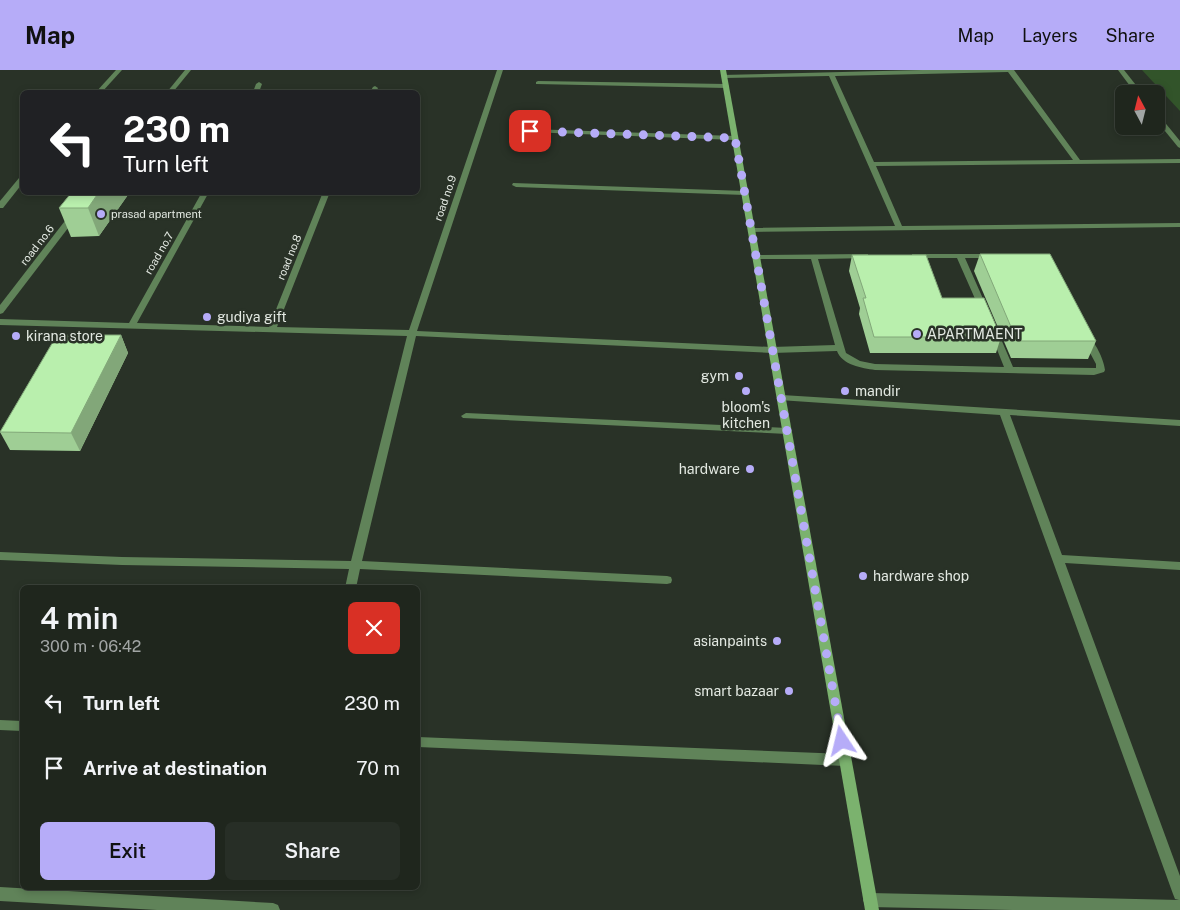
<!DOCTYPE html>
<html lang="en">
<head>
<meta charset="utf-8">
<style>
  :root { --surface:#1f261d; --page:#272e26; --text:#f1f3f6; --muted:#a1a5a4; --line:#3c433b; --accent:#b6acf8 }
  body { margin:0; font-family:"Public Sans",sans-serif; background:var(--page); color:var(--text); height:100vh; display:flex; flex-direction:column; font-size:19px; white-space:nowrap }
  * { box-sizing:border-box; margin:0 }
  p { font-size:16px; color:var(--muted) }
  .icon { flex:none; width:28px; height:28px; fill:none; stroke:currentColor; stroke-width:2; stroke-linecap:round; stroke-linejoin:round }
  .map { position:relative; flex:1; overflow:hidden }
  .sheet { position:absolute; left:20px; top:515px; width:400px; height:305px; display:flex; flex-direction:column; background:var(--surface); border-radius:8px; box-shadow:0 2px 8px #0003,0 0 0 1px var(--line) }
  .sheet>* { flex:none }
  .guide { position:absolute; left:20px; top:20px; width:400px; height:105px; border-radius:8px; box-shadow:0 2px 8px #0003,0 0 0 1px var(--line); background:#202124; color:#fff; overflow:hidden }
  .needle { width:32px; rotate:353deg }
  .controls { position:absolute; left:1115px; top:15px; display:grid; gap:10px }
  .controls a { display:grid; place-items:center; width:50px; height:50px; border-radius:8px; background:var(--surface); box-shadow:0 2px 8px #0003,0 0 0 1px var(--line); font-size:25px }
  .pin { position:absolute; display:grid; place-items:center; width:42px; height:42px; color:#fff; margin:-21px; border-radius:10px; box-shadow:0 2px 8px #0006 }
  .me { position:absolute; width:55px; margin:-28px; rotate:350deg; stroke-linejoin:round; filter:drop-shadow(0 0 4px #0008) }
  .turn { display:flex; align-items:center; gap:18px; height:105px; padding:0 20px; font-size:22px }
  .turn .icon { width:65px; height:65px; stroke-width:2.5 }
  .turn b { display:block; font-size:35px; line-height:42px }
  .round { display:grid; place-items:center; flex:none; width:52px; height:52px; border-radius:8px; background:var(--page) }
  .summary { display:flex; align-items:center; justify-content:space-between; height:85px; padding:0 20px }
  h1 { font-size:30px; font-weight:600; line-height:38px }
  .action { display:flex; gap:10px; margin-top:auto; padding:10px 20px }
  .action a { flex:1; height:58px; border-radius:8px; background:var(--accent); color:#111; font-size:20px; font-weight:600; line-height:58px; text-align:center }
  .action a+a { background:var(--page); color:var(--text) }
  ul { padding:0; list-style:none }
  li { display:flex; align-items:center; gap:15px; height:65px; padding:0 20px }
  li div { flex:1 }
  li b { display:block; font-size:19px }
  li em { font-style:normal }
  header { display:flex; align-items:center; gap:30px; box-sizing:border-box; height:70px; padding:0 25px; background:var(--accent); color:#111 }
  header strong { font-size:24px }
  nav { display:flex; gap:28px; margin-inline-start:auto; font-size:18px }
  .map>svg:first-child { display:block }
</style>
</head>
<body>
<header>
<strong>Map</strong>
<nav><a>Map</a><a>Layers</a><a>Share</a></nav>
</header>
<div class="map">
<svg width="1180" height="840" viewBox="0 0 1180 840">
  <rect width="100%" height="100%" fill="#293227"/>
  <!-- green -->
  <polygon fill="#32542a" points="1142,0 1180,0 1180,41"/>
  <g fill="none" stroke-linecap="round" stroke-linejoin="round">
    <!-- street -->
    <g fill="#608359" fill-rule="evenodd">
      <polygon points="116,0 122,0 102,22 96,22"/>
      <polygon points="185,0 191,0 173,22 167,22"/>
      <path d="M497,0H503L417,261L772,277L835,275L811,189H756L752,187L756,185L865,184H868V188L818,189L846,283L860,291L875,294L1004,297L990,262L994,259L998,262L1013,297L1096,298V294L1082,268L1086,265C1095,270 1104,290 1105,300L1104,302L1094,305L875,300C862,298 842,295 837,281L772,283L416,266L362,491L667,506L671,507L672,510L671,513L667,514L360,499L356,518H345L349,499L122,495L0,490V482L122,487L351,491L407,266L0,255V249L129,253L202,122H209L137,253L269,257L323,122H330L277,257L409,260Z"/>
      <path d="M922,0H1014L1080,90L1180,89V93L876,96L902,156L1180,153V157L748,162V158H751L895,156L829,6L724,8L721,6L722,5ZM1008,2L1073,90L874,92L835,6Z"/>
      <polygon points="1118,0 1124,0 1143,24 1136,24"/>
      <polygon points="538,11 726,14 729,16 726,18 536,14 536,12"/>
      <polygon points="259,12 262,14 259,22 253,22 256,14"/>
      <polygon points="375,16 378,18 376,22 370,22 373,17"/>
      <polygon points="1156,43 1158,44 1180,71 1180,78 1178,77 1156,50"/>
      <polygon points="530,59 735,66 738,68 735,70 528,62 527,61"/>
      <polygon points="19,108 22,108 22,114 3,138 0,138 0,131"/>
      <polygon points="513,113 745,121 749,123 745,125 516,117 512,115"/>
      <polygon points="71,143 77,143 78,145 3,243 0,244 0,235"/>
      <polygon points="912,184 996,184 996,188 965,188 988,240 987,242 984,243 980,240 957,188 912,188"/>
      <polygon points="782,325 1180,350 1180,356 1010,345 1062,485 1180,492 1180,500 1065,493 1180,806 1180,840 1012,840 870,837 865,835 863,830 865,825 870,823 1179,830 1175,829 1173,824 1000,345 779,330 777,328 779,326"/>
      <polygon points="466,343 787,358 792,361 787,364 463,348 461,346"/>
      <polygon points="0,650 22,651 22,661 0,660"/>
      <polygon points="418,667 845,684 849,686 851,690 849,694 845,696 418,677"/>
      <polygon points="0,817 273,833 278,835 280,840 157,840 0,831"/>
    </g>
    <!-- secondary -->
    <polygon fill="#7bb26e" fill-rule="evenodd" points="720,0 726,0 879,840 865,840"/>
  </g>
  <!-- wall -->
  <g fill="#9fce95">
    <polygon points="72,122 130,122 99,166 71,167 59,138"/>
    <polygon points="980,184 1096,271 1088,289 1011,288 974,201"/>
    <polygon points="852,185 942,228 1001,267 996,283 870,283 859,244 860,238 849,201"/>
    <polygon points="121,265 128,283 80,381 10,380 0,362"/>
  </g>
  <!-- shaded-wall -->
  <g fill="#82a779">
    <polygon points="99,122 130,122 99,166 88,138"/>
    <polygon points="121,265 128,283 80,381 71,363"/>
  </g>
  <!-- building -->
  <g fill="#b9efad" stroke="#82a779">
    <polygon points="72,122 99,122 88,138 59,138"/>
    <polygon points="980,184 1050,184 1096,271 1017,271"/>
    <polygon points="852,185 926,185 942,228 984,228 1001,267 874,267 863,228 866,228"/>
    <polygon points="57,265 121,265 71,363 0,362"/>
  </g>
  <g fill="none" stroke-linecap="round" stroke-linejoin="round">
    <!-- route -->
    <polyline stroke="#b6acf8" stroke-width="9" stroke-dasharray="0 16.2" points="530,61 735,68 842,671"/>
  </g>
  <!-- markers -->
  <g fill="#b6acf8" stroke="#293227" stroke-width="2">
    <circle cx="101" cy="144" r="5"/>
    <circle cx="207" cy="247" r="5"/>
    <circle cx="917" cy="264" r="5"/>
    <circle cx="16" cy="266" r="5"/>
    <circle cx="739" cy="306" r="5"/>
    <circle cx="746" cy="321" r="5"/>
    <circle cx="845" cy="321" r="5"/>
    <circle cx="750" cy="399" r="5"/>
    <circle cx="863" cy="506" r="5"/>
    <circle cx="777" cy="571" r="5"/>
    <circle cx="789" cy="621" r="5"/>
  </g>
  <g text-anchor="middle" dominant-baseline="central" stroke-width="5" stroke-linejoin="round" paint-order="stroke">
    <!-- far-street labels -->
    <g font-size="11" fill="#e3e9e2" stroke="#293227">
      <text transform="translate(445 128) rotate(-71)">road no.9</text>
      <text transform="translate(37 175) rotate(-52)">road no.6</text>
      <text transform="translate(159 183) rotate(-60)">road no.7</text>
      <text transform="translate(289 187) rotate(-68)">road no.8</text>
    </g>
    <!-- far-poi labels -->
    <g font-size="11" fill="#e3e9e2" stroke="#293227" text-anchor="start">
      <text x="111" y="144">prasad apartment</text>
    </g>
    <!-- poi labels -->
    <g font-size="14" fill="#e3e9e2" stroke="#293227" text-anchor="start">
      <text x="217" y="247">gudiya gift</text>
      <text x="927" y="264">APARTMAENT</text>
      <text x="26" y="266">kirana store</text>
      <text x="729" y="306" text-anchor="end">gym</text>
      <text x="855" y="321">mandir</text>
      <text x="746" y="337" text-anchor="middle">bloom's<tspan x="746" dy="16">kitchen</tspan></text>
      <text x="740" y="399" text-anchor="end">hardware</text>
      <text x="873" y="506">hardware shop</text>
      <text x="767" y="571" text-anchor="end">asianpaints</text>
      <text x="779" y="621" text-anchor="end">smart bazaar</text>
    </g>
  </g>
</svg>
<div class="controls">
<a><svg class="needle" viewBox="-14 -14 28 28"><path d="M0-13l5 13h-10z" fill="#e53935"/><path d="M0 13l5-13h-10z" fill="#a1a5a4"/></svg></a>
</div>
<div class="pin" style="left:530px;top:61px;background:#d93025"><svg class="icon" aria-label="arrive" viewBox="0 0 24 24"><path d="M6 21V4h12l-3 4 3 4H6"/></svg></div>
<svg class="me" style="left:842px;top:671px" viewBox="-20 -20 40 40"><path d="M0-17L14 15 0 8-14 15z" fill="#b6acf8" stroke="#fff" stroke-width="4"/></svg>
<div class="guide">
<div class="turn"><svg class="icon" aria-label="left" viewBox="0 0 24 24"><path d="M17 20v-9H6M10 6l-5 5 5 5"/></svg><div><b>230 m</b>Turn left</div></div>
</div>
<section class="sheet">
<div class="summary"><div><h1>4 min</h1><p>300 m · 06:42</p></div><a class="round" style="background:#d93025;color:#fff"><svg class="icon" aria-label="close" viewBox="0 0 24 24"><path d="M6 6l12 12M18 6L6 18"/></svg></a></div>
<ul>
<li><svg class="icon" aria-label="left" viewBox="0 0 24 24"><path d="M17 20v-9H6M10 6l-5 5 5 5"/></svg><div><b>Turn left</b></div><em>230 m</em></li>
<li><svg class="icon" aria-label="arrive" viewBox="0 0 24 24"><path d="M6 21V4h12l-3 4 3 4H6"/></svg><div><b>Arrive at destination</b></div><em>70 m</em></li>
</ul>
<div class="action"><a>Exit</a><a>Share</a></div>
</section>
</div>
</body>
</html>
